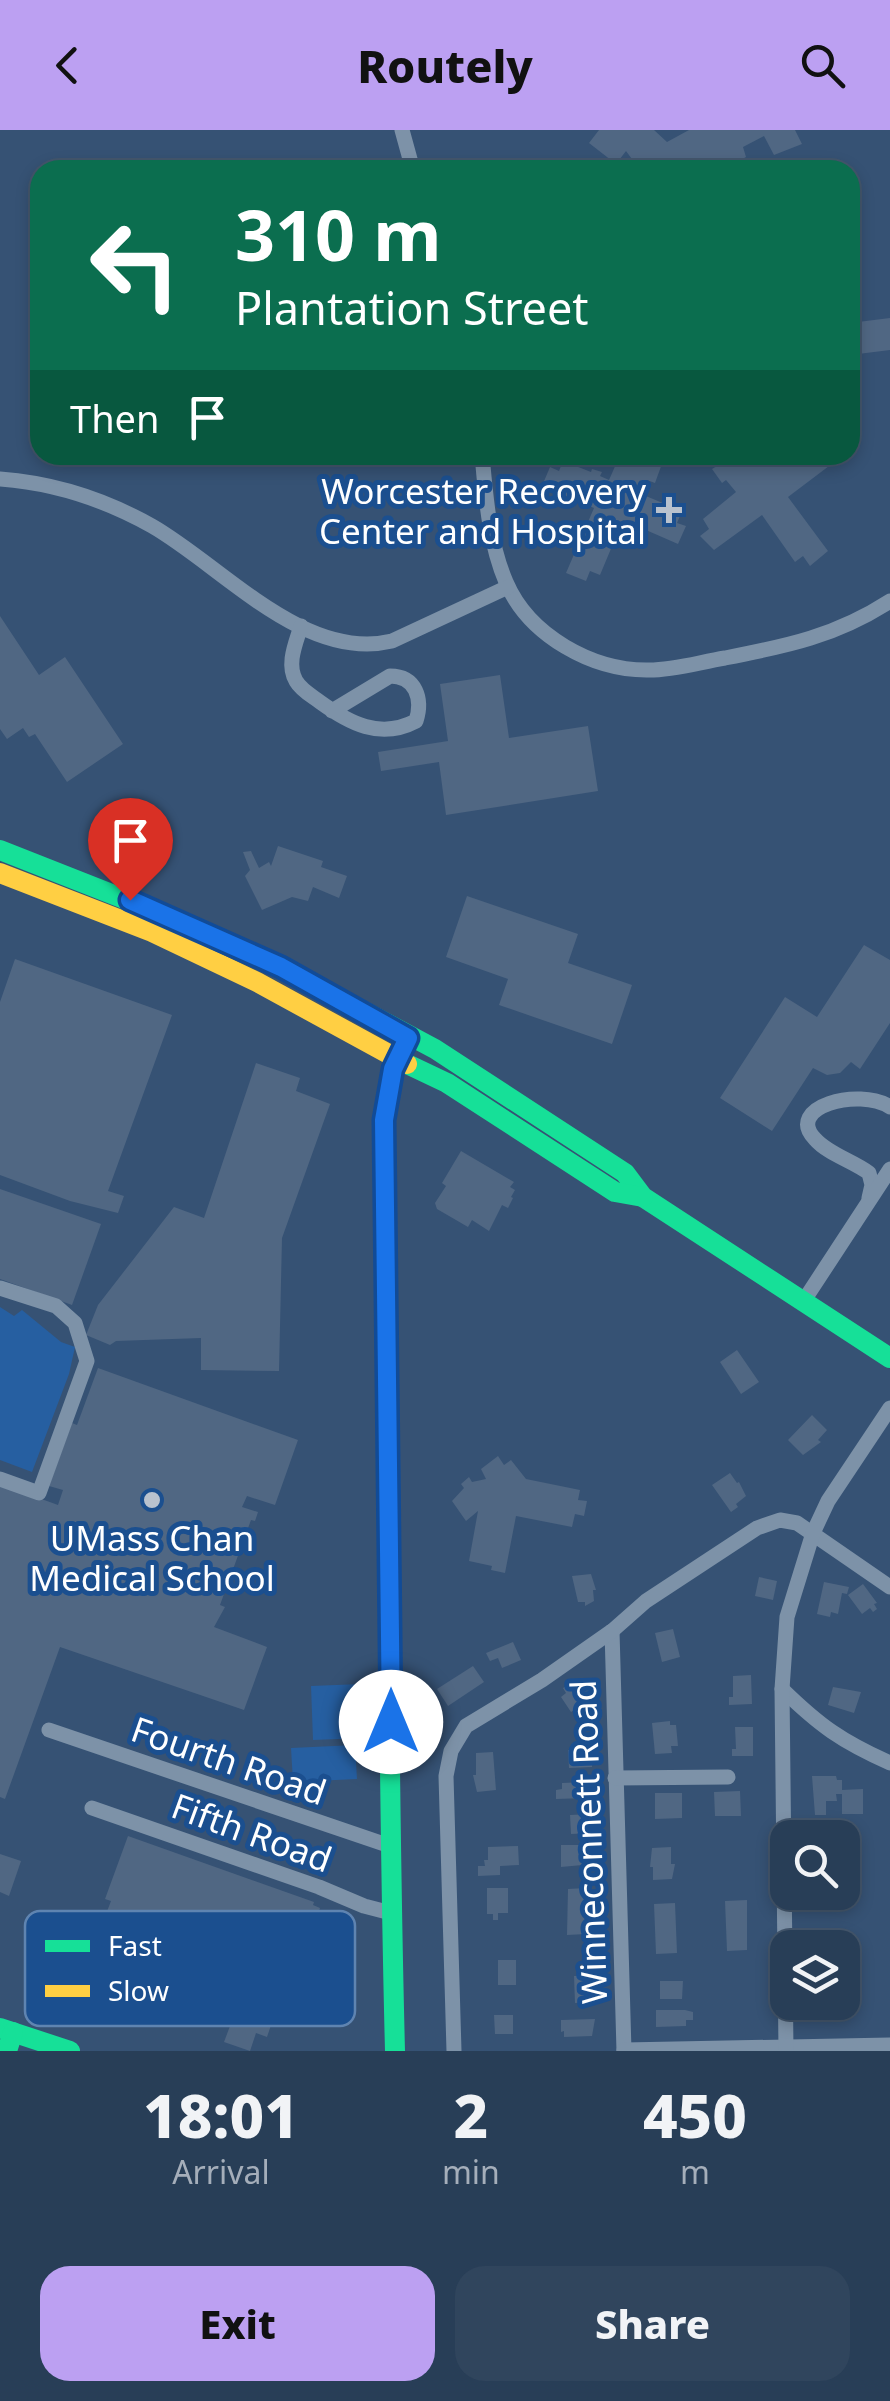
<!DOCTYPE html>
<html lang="en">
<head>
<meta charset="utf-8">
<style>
  :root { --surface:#283e57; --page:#30455d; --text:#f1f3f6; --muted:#a5aeba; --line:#44576d; --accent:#bca0f2 }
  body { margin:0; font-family:"Noto Sans",sans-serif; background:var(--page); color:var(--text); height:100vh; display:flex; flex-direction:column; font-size:38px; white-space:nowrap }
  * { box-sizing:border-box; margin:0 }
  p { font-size:32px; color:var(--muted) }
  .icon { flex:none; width:55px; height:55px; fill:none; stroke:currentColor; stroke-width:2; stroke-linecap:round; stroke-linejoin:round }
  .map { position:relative; height:1921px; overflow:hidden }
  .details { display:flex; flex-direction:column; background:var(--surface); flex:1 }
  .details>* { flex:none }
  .banner { position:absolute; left:30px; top:30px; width:830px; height:305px; border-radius:30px; box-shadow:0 5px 15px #0003,0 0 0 2px var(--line); background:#0b6e4f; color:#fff; overflow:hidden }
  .fabs { position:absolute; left:770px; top:1690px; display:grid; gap:20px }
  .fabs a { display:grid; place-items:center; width:90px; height:90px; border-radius:20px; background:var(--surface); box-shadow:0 5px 15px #0003,0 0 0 2px var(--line); font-size:50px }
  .pin { position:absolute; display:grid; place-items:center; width:85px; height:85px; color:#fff; margin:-102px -42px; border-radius:50% 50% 50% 0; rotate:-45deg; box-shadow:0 0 10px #0007 }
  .pin .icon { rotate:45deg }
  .me { position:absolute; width:110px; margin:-55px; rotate:0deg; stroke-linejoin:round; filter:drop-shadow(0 0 8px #0008) }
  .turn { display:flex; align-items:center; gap:35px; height:210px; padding:0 40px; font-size:45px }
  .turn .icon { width:130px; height:130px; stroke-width:2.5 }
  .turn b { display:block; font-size:70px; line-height:85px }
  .then { display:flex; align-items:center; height:95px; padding:0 40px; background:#0003; gap:20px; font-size:38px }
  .eta { display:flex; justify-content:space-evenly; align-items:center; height:170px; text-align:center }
  .eta b { font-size:60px; font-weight:800; line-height:70px }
  .primary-button { display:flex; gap:20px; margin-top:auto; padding:20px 40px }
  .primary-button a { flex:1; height:115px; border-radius:30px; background:var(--accent); color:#111; font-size:40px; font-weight:800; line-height:115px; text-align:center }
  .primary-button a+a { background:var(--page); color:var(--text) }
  header { display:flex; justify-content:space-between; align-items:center; height:130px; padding:0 40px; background:var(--accent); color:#111; font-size:45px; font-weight:800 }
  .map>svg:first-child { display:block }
</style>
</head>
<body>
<header><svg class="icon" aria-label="back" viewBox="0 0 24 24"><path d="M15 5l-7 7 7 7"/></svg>Routely<svg class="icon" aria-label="search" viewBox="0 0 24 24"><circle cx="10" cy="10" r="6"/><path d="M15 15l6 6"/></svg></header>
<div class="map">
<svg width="890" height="1921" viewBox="0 0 890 1921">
  <rect width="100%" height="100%" fill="#365274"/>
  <!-- green -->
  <g fill="#265fa1">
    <polygon points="0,1177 14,1186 22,1180 61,1212 75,1217 69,1244 32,1342 0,1330"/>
    <polygon points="361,1554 363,1608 313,1610 311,1556"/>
    <polygon points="355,1615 357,1649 293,1652 291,1618"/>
  </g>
  <!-- building -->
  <g fill="#506783">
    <polygon points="599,0 654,0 667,12 689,0 795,0 802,14 774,25 764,6 743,17 746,27 722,40 640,40 626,21 616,34 589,13"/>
    <polygon points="890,188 890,220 850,225 850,193"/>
    <polygon points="620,325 660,325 658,329 663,331 655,353 647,350 641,364 682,381 677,393 686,396 678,414 623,390 600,445 590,441 586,451 566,443 594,378 542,356 550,337 559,341 563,331 591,342 592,339 602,342 600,346 609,350"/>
    <polygon points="709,325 765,325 771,334 785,325 828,325 833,333 788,367 828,421 810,436 803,426 795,432 762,385 714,420 700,406 709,399 703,389 736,362 726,350 722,353 712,339 717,336"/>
    <polygon points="0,486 39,545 65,527 123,614 67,652 35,604 29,607 23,598 7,609 0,599"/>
    <polygon points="500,545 509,608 588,596 598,661 446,685 439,632 381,641 378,622 448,611 440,554"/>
    <polygon points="278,716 323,731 321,737 347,746 339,768 313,757 308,771 292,767 262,780 245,746 250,740 243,722 251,721 259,738 269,732 271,736"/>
    <polygon points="467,766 578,804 568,833 632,855 612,914 499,875 508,849 446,827"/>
    <polygon points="864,815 890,830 890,893 860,939 851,932 840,943 827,945 813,938 772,1001 720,968 785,867 817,887"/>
    <polygon points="15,829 172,885 108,1061 124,1066 118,1083 70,1071 0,1045 0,872"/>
    <polygon points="256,933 300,948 296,961 330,974 282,1108 279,1241 201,1240 201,1208 116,1211 110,1215 86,1205 98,1175 174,1077 204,1088"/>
    <polygon points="461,1021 514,1052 510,1057 515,1060 511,1067 513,1068 508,1078 502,1075 489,1101 472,1090 468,1097 437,1079 435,1073 446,1056 442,1053"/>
    <polygon points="0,1059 101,1094 72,1175 0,1149"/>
    <polygon points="737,1220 759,1252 741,1264 720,1232"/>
    <polygon points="98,1238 298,1310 275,1375 247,1366 242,1377 258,1382 255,1391 251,1390 220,1475 225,1477 214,1497 267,1517 244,1580 60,1517 5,1669 0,1667 0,1354 58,1375 63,1360 49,1356 72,1293 77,1295"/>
    <polygon points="812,1285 827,1300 818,1310 821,1312 803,1325 788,1310"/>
    <polygon points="498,1326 504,1335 511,1330 526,1349 580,1360 578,1370 587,1371 584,1386 575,1384 572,1397 516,1386 505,1443 491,1440 492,1436 469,1431 478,1381 466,1391 452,1371 464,1358 461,1354 469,1347 472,1352 486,1349 481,1339"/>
    <polygon points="730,1343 737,1353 739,1352 746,1366 736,1374 738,1377 731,1382 712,1355"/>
    <polygon points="591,1444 596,1460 593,1460 594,1471 585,1476 585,1472 578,1472 572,1446"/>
    <polygon points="759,1447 777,1451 773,1470 755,1466"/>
    <polygon points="824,1452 849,1457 847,1464 842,1463 838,1484 831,1482 830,1487 817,1484"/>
    <polygon points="863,1454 877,1473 874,1474 877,1479 873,1482 870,1478 862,1484 848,1465"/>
    <polygon points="673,1499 680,1527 662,1532 655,1503"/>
    <polygon points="513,1512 521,1530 502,1538 498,1528 490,1531 486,1523"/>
    <polygon points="473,1536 484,1552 448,1576 437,1559"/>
    <polygon points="751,1545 752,1574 729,1575 729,1567 733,1567 733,1546"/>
    <polygon points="584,1552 594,1567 586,1572 592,1581 585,1586 579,1577 571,1582 561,1567 566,1563 563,1558 571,1553 574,1558"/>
    <polygon points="833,1557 861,1562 854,1583 828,1575"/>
    <polygon points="670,1591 670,1595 676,1595 678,1616 671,1616 672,1623 655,1624 652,1593"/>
    <polygon points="735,1597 753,1597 753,1626 732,1626 732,1619 736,1619"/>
    <polygon points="587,1612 587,1620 592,1619 592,1637 569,1638 568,1620 572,1620 572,1613"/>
    <polygon points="493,1622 496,1660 477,1662 473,1645 476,1645 476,1623"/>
    <polygon points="812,1646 836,1646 837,1650 842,1650 842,1660 863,1659 863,1684 842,1684 842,1664 836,1664 837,1671 826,1671 826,1685 815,1685"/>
    <polygon points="585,1652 586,1668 556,1669 556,1660 562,1659 562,1653"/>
    <polygon points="740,1661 741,1686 715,1686 714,1662"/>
    <polygon points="655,1663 682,1663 682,1688 655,1689"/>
    <polygon points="592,1684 593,1703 571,1704 570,1685"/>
    <polygon points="128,1706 314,1772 313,1775 320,1778 312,1802 304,1799 280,1868 286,1870 278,1891 273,1889 267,1907 256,1903 250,1921 224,1912 230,1896 71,1839 89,1787 103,1792 111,1771 105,1769"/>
    <polygon points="561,1715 593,1715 593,1734 561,1737"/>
    <polygon points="518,1716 519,1735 500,1736 500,1745 478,1746 478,1736 485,1736 484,1730 488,1730 488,1717"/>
    <polygon points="671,1717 671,1734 675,1734 672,1749 653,1750 653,1737 650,1737 652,1718"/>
    <polygon points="0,1724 21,1731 9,1766 0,1762"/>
    <polygon points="487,1758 508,1758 508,1783 498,1783 498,1790 493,1790 493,1784 487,1784"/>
    <polygon points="586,1758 586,1804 567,1805 568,1759"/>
    <polygon points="747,1770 747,1820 727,1821 725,1771"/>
    <polygon points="675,1773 677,1823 656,1824 654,1774"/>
    <rect x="498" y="1830" width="18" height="25"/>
    <polygon points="574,1846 584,1846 584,1851 592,1850 592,1859 596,1859 593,1872 575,1873"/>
    <polygon points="660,1851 683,1851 682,1869 660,1869"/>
    <polygon points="656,1880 685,1880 693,1882 693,1890 686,1890 686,1896 656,1897"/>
    <polygon points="494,1885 513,1885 513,1904 495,1904"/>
    <polygon points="595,1889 592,1906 564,1907 564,1901 561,1902 561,1890"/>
  </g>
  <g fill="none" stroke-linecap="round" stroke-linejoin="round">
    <!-- street -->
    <g stroke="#7d92a8" stroke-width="15">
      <polyline points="402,0 413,40"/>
      <path d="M482,325C486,368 489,412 506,452C529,506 593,541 649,540C675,540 700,532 725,528C787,516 836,506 890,471"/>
      <path d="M0,349C54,353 104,369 152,396C222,436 304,532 392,511L508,457"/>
      <path d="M301,496C296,513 286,534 296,551C301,560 312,566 320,572C349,593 380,610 416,591C423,569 416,546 390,546L332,581"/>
      <path d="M869,1068L872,1055L869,1043C853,1031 828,1024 815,1009C784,977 859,957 890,977"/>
      <polyline points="0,1158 56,1176 75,1193 87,1231 39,1363 0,1349"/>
      <polyline points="803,1172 890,1039"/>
      <polyline points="612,1501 624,1921"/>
      <path d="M782,1559C820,1596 841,1611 890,1633"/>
      <polyline points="49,1600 390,1716"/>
      <polyline points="615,1648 728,1647"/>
      <polyline points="92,1678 319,1757 364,1776 391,1783"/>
      <polyline points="624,1920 890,1915"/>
      <polyline points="454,1921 446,1646 451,1621 466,1596 542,1550 612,1501 646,1471 757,1398 780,1390 797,1393 890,1457"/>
      <polyline points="786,1921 782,1559 787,1487 813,1403 828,1371 890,1278"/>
    </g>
    <!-- fast -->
    <g stroke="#16e098" stroke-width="20">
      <polyline points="0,720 175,789 298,846 435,919 625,1043 643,1067 890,1228"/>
      <polyline points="407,934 447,953 615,1062 643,1067"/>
      <polyline points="0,1898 70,1921"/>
      <polyline points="7,1921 13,1902"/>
      <path d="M395,1921C387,1611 388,1301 384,991L393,939L408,908"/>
    </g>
    <!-- slow -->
    <polyline stroke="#ffcf43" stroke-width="20" points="0,743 152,802 257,852 407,934"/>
  </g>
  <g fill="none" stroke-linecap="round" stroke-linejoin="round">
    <defs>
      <polyline id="route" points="130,770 281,837 408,908 393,939 384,990 391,1592"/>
    </defs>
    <!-- route casing -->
    <use href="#route" stroke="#114b97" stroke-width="25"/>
    <!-- route -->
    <use href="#route" stroke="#1a73e8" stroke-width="18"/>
  </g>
  <!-- markers -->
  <g fill="#b9c2ce" stroke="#1b4f8f" stroke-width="4">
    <path d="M664 365h10v10h10v10h-10v10h-10v-10h-10v-10h10z"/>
    <circle cx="152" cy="1370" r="10"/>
  </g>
  <g text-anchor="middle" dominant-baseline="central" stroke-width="10" stroke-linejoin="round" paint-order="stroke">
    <!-- poi labels -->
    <g font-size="35" fill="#fff" stroke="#1b4f8f" text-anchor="end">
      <text x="646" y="360">Worcester Recovery<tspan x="646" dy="40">Center and Hospital</tspan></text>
      <text x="152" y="1407" text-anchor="middle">UMass Chan<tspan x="152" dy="40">Medical School</tspan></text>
    </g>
    <!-- street labels -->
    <g font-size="35" fill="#fff" stroke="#1b4f8f">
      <text transform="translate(229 1630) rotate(19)">Fourth Road</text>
      <text transform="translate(252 1702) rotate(20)">Fifth Road</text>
      <text transform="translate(588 1712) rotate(-92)">Winneconnett Road</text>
    </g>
  </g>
  <!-- legend -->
  <rect x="25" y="1781" width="330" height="115" rx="15" fill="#1b4f8f" stroke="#5f84b1" stroke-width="2.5"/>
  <rect x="45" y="1810" width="45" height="12" fill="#16e098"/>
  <rect x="45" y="1855" width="45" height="12" fill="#ffcf43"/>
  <g font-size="28" fill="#fff">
    <text x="108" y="1826">Fast</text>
    <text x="108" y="1871">Slow</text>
  </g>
</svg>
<div class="fabs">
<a><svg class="icon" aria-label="search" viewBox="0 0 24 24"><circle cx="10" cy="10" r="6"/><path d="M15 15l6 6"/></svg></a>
<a><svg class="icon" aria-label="layers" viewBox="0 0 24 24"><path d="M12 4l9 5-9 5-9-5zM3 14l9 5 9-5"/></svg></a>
</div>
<div class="pin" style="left:130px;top:770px;background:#d93025"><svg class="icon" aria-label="arrive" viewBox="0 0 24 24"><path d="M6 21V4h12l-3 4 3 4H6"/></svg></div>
<svg class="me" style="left:391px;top:1592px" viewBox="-20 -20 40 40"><circle r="19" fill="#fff"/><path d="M0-13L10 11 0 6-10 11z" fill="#1a73e8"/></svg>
<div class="banner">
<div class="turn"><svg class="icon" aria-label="left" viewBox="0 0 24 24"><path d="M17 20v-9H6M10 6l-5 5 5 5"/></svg><div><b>310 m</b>Plantation Street</div></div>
<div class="then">Then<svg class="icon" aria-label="arrive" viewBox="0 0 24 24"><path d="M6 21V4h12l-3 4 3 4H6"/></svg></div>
</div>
</div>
<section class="details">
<div class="eta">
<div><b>18:01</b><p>Arrival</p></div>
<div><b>2</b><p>min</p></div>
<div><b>450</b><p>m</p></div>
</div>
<div class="primary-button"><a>Exit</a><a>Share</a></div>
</section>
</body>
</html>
